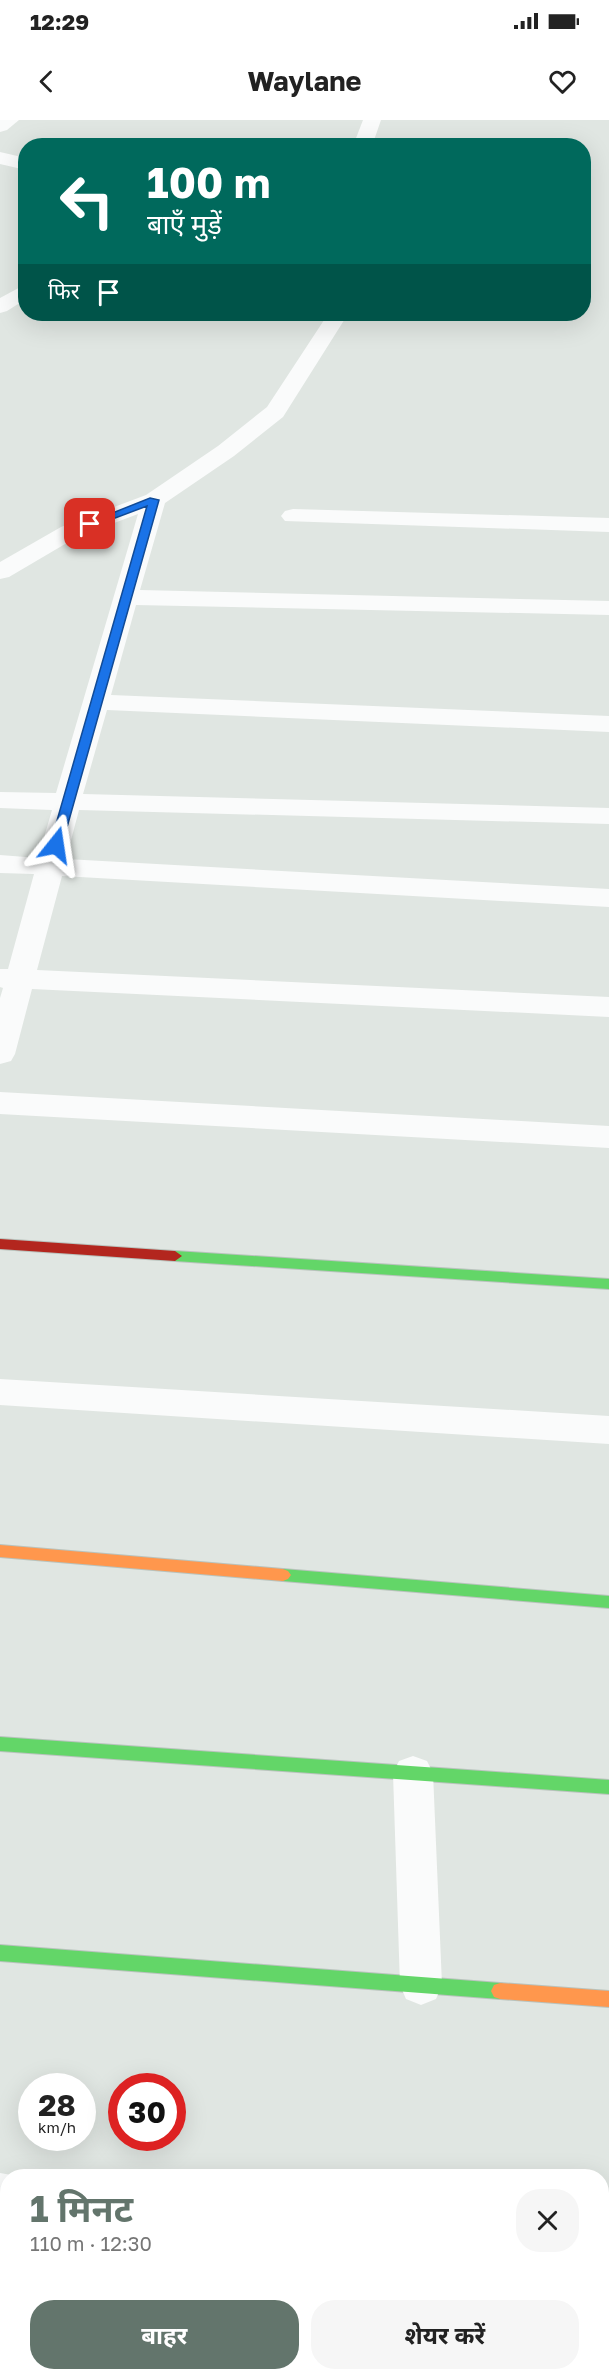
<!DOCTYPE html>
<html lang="hi">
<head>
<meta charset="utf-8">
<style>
  :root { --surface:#fff; --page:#f6f6f6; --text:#222; --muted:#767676; --accent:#63756c }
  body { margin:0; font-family:"Golos Text","Noto Sans Devanagari",sans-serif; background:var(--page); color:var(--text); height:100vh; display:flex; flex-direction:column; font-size:22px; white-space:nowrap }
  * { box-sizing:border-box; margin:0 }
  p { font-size:20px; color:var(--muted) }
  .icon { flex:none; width:33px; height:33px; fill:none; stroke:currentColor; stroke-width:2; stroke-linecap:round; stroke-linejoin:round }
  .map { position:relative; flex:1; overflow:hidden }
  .details { position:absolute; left:0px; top:2049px; width:609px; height:212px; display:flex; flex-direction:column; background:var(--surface); border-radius:24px 24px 0 0; box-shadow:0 6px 24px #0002 }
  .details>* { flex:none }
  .hud { position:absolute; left:18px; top:18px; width:573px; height:183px; border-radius:24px; box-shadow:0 6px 24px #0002; background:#00695c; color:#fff; overflow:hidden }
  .speed { position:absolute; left:18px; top:1953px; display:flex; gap:12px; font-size:30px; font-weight:700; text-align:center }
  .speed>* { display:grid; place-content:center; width:78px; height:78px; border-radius:50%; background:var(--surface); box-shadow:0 6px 24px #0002; line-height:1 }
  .speed small { font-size:15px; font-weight:400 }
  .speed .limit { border:9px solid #d22; background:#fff; color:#111 }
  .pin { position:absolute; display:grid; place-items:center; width:51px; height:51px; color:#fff; margin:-26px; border-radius:12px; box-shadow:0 3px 9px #0006 }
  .me { position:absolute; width:66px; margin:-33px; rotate:15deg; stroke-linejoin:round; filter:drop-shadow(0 0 4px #0008) }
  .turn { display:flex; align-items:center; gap:21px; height:126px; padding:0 30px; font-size:27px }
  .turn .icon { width:78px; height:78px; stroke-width:2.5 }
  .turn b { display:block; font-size:42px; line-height:51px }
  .then { display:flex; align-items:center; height:57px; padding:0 30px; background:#0003; gap:12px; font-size:22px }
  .round { display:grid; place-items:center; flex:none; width:63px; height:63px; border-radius:24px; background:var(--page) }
  .headline { display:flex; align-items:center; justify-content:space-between; height:102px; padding:0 30px }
  h1 { font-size:36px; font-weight:700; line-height:45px; color:var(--accent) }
  .primary-button { display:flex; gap:12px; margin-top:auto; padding:12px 30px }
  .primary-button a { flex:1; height:69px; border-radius:24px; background:var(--accent); color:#fff; font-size:24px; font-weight:700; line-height:69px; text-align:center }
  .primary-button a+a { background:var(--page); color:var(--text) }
  .status { display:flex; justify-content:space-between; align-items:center; height:42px; padding:0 30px; background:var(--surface); direction:ltr }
  .status svg { height:16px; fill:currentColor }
  header { display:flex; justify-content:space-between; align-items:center; height:78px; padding:0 30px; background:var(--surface); font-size:27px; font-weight:700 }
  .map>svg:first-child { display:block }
</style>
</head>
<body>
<div class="status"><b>12:29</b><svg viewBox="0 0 49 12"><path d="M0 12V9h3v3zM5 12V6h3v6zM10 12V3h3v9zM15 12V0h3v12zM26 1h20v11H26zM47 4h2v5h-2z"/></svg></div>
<header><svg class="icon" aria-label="back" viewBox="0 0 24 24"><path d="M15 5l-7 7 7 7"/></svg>Waylane<svg class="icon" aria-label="heart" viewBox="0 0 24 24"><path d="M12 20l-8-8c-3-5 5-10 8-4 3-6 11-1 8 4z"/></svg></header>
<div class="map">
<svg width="609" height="2260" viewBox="0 0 609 2260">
  <rect width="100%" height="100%" fill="#e0e6e2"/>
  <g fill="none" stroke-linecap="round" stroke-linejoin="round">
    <defs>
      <g id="fast">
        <polygon points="175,1131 609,1159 609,1169 175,1141 168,1136"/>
        <polygon points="283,1449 609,1476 609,1488 283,1461 278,1459 275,1455 278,1451"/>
        <polygon points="0,1617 609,1660 609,1674 0,1631"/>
        <polygon points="0,1825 500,1863 506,1865 509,1871 506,1877 500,1879 0,1841"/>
      </g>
      <g id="slow">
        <polygon points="0,1425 283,1449 288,1451 291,1455 288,1459 283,1461 0,1437"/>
        <polygon points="500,1863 609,1871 609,1887 500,1879 494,1877 491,1871 494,1865"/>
      </g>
      <polygon id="jam" points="0,1119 175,1131 182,1136 175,1141 0,1129"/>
    </defs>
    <!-- fast casing -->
    <use href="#fast" stroke="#b9c3bd" stroke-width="2"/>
    <!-- slow casing -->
    <use href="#slow" stroke="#b9c3bd" stroke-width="2"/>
    <!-- jam casing -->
    <use href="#jam" stroke="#b9c3bd" stroke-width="2"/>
    <!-- street -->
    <g fill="#fafbfb" fill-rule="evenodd">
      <polygon points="0,0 19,0 7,10 0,12"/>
      <polygon points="363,0 381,0 372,26 353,26"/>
      <polygon points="0,32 26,38 26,50 0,44"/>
      <polygon points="26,164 26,179 7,191 0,193 0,178"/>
      <polygon points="328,194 348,194 283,297 234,336 165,383 140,470 609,481 609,495 136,485 111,575 609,596 609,612 107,590 83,674 609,688 609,704 79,690 66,739 609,769 609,787 62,756 37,850 609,877 609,897 32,869 15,934 11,941 0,944 0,878 3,868 0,867 0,849 8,849 34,754 0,753 0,735 38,738 52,690 0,688 0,672 56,673 138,394 77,417 9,457 0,459 0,442 61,407 146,375 218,326 267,287"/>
      <polygon points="293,389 609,398 609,412 285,401 281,396 285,391"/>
      <polygon points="0,972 609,1006 609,1028 0,994"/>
      <polygon points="0,1259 609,1296 609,1324 0,1285"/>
      <polygon points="413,1636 427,1641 433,1653 442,1865 436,1879 421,1885 406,1879 400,1865 393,1653 399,1641"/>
      <polygon points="0,2053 17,2056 8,2056 8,2097 0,2097"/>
      <polygon points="609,2136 609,2184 602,2187 602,2139"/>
      <polygon points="420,2253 477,2253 474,2260 417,2260"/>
    </g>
    <!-- fast -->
    <use href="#fast" fill="#63d668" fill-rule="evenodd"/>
    <!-- slow -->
    <use href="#slow" fill="#ff974d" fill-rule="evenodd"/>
    <!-- jam -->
    <use href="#jam" fill="#b3261e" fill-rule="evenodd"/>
  </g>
  <!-- route -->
  <polygon fill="#1a73e8" stroke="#114b97" stroke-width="1.5" points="150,378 159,380 62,725 60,727 52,727 50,725 147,386 94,406 85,404"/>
</svg>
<div class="speed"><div>28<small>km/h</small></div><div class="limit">30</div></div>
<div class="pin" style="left:90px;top:404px;background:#d93025"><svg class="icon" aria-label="arrive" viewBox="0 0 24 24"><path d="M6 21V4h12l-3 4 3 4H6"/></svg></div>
<svg class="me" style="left:56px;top:725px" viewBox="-20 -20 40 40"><path d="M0-17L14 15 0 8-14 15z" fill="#1a73e8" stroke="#fff" stroke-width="4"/></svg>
<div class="hud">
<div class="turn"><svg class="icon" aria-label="left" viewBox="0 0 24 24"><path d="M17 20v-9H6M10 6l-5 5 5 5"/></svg><div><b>100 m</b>बाएँ मुड़ें</div></div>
<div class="then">फिर<svg class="icon" aria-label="arrive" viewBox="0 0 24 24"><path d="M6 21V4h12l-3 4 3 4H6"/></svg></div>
</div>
<section class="details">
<div class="headline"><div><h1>1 मिनट</h1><p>110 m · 12:30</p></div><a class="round"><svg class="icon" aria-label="close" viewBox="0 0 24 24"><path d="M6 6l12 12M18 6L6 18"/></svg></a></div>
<div class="primary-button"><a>बाहर</a><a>शेयर करें</a></div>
</section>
</div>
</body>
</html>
